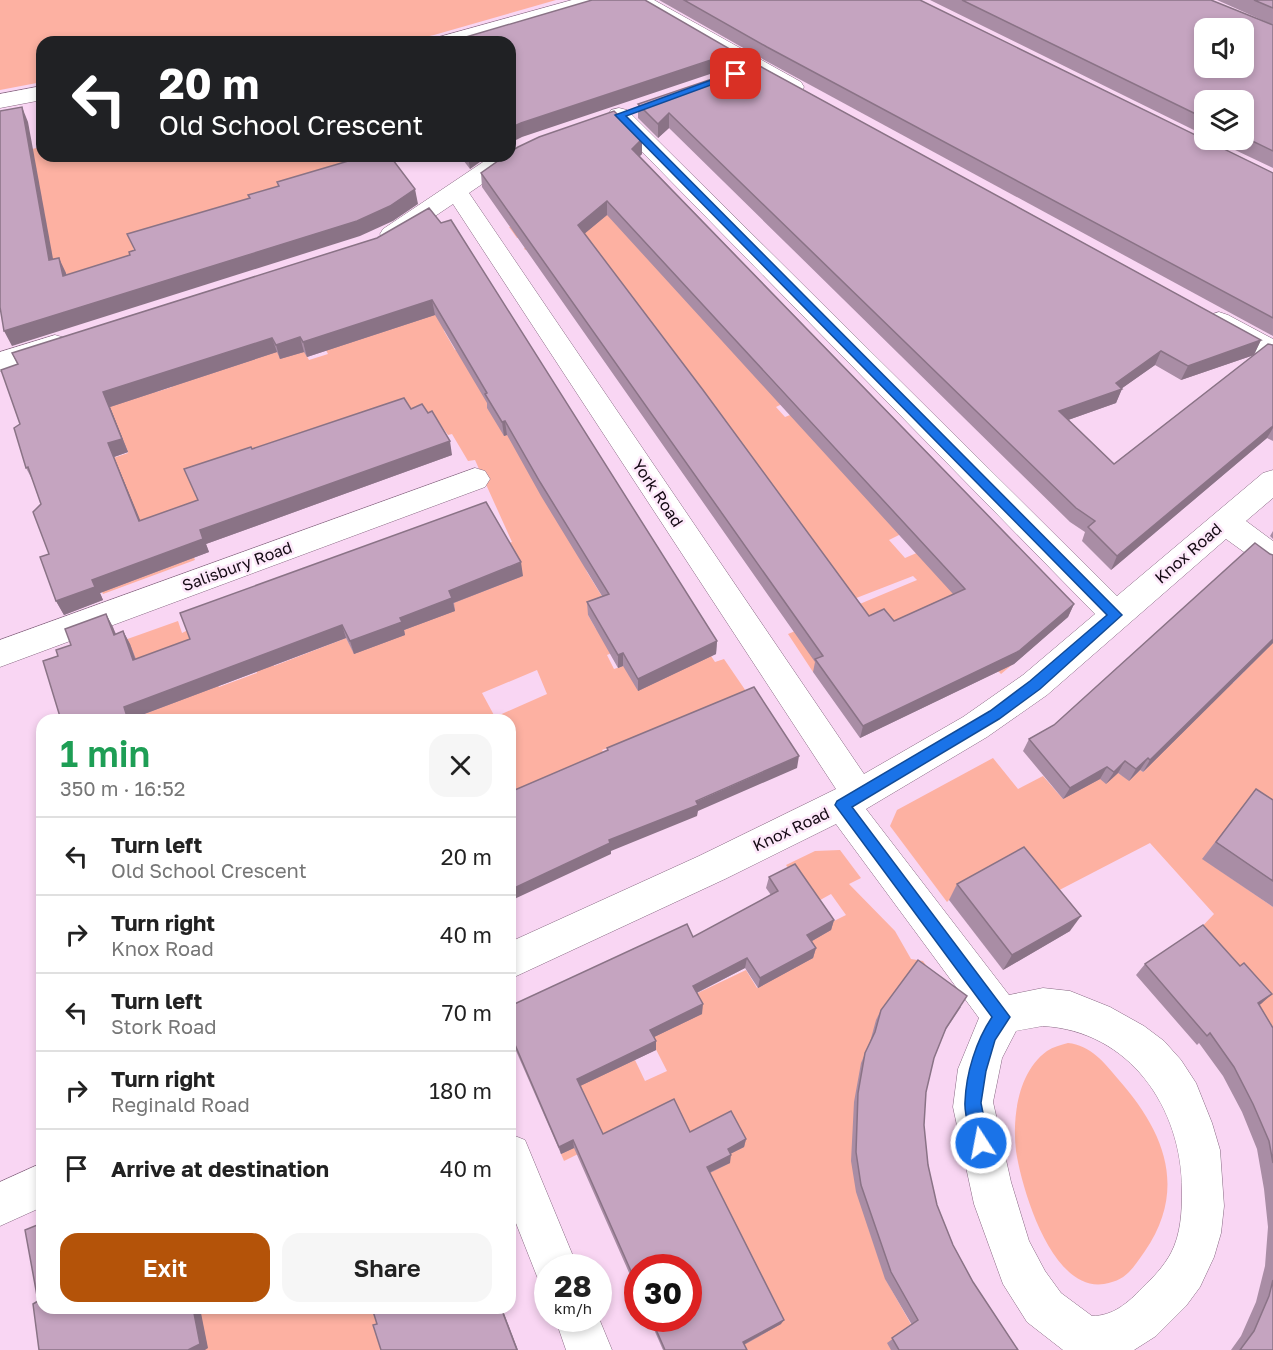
<!DOCTYPE html>
<html lang="en">
<head>
<meta charset="utf-8">
<style>
  :root { --surface:#fff; --page:#f6f6f6; --text:#222; --muted:#767676; --line:#e0e0e0; --accent:#b45309 }
  body { margin:0; font-family:"Golos Text",sans-serif; background:var(--page); color:var(--text); height:100vh; display:flex; flex-direction:column; font-size:22px; white-space:nowrap }
  * { box-sizing:border-box; margin:0 }
  p { font-size:20px; color:var(--muted) }
  .icon { flex:none; width:33px; height:33px; fill:none; stroke:currentColor; stroke-width:2; stroke-linecap:round; stroke-linejoin:round }
  .map { position:relative; flex:1; overflow:hidden }
  .details { position:absolute; left:36px; top:714px; width:480px; height:600px; display:flex; flex-direction:column; background:var(--surface); border-radius:18px; box-shadow:0 3px 9px #0003 }
  .details>* { flex:none }
  .guide { position:absolute; left:36px; top:36px; width:480px; height:126px; border-radius:18px; box-shadow:0 3px 9px #0003; background:#202124; color:#fff; overflow:hidden }
  .fabs { position:absolute; left:1194px; top:18px; display:grid; gap:12px }
  .fabs a { display:grid; place-items:center; width:60px; height:60px; border-radius:12px; background:var(--surface); box-shadow:0 3px 9px #0003; font-size:30px }
  .speed { position:absolute; left:534px; top:1254px; display:flex; gap:12px; font-size:30px; font-weight:700; text-align:center }
  .speed>* { display:grid; place-content:center; width:78px; height:78px; border-radius:50%; background:var(--surface); box-shadow:0 3px 9px #0003; line-height:1 }
  .speed small { font-size:15px; font-weight:400 }
  .speed .limit { border:9px solid #d22; background:#fff; color:#111 }
  .pin { position:absolute; display:grid; place-items:center; width:51px; height:51px; color:#fff; margin:-26px; border-radius:12px; box-shadow:0 3px 9px #0006 }
  .me { position:absolute; width:66px; margin:-33px; rotate:349deg; stroke-linejoin:round; filter:drop-shadow(0 0 4px #0008) }
  .turn { display:flex; align-items:center; gap:21px; height:126px; padding:0 24px; font-size:27px }
  .turn .icon { width:78px; height:78px; stroke-width:2.5 }
  .turn b { display:block; font-size:42px; line-height:51px }
  .round { display:grid; place-items:center; flex:none; width:63px; height:63px; border-radius:18px; background:var(--page) }
  .overview { display:flex; align-items:center; justify-content:space-between; height:102px; padding:0 24px }
  h1 { font-size:36px; font-weight:600; line-height:45px; color:#1e9e55 }
  .primary-button { display:flex; gap:12px; margin-top:auto; padding:12px 24px }
  .primary-button a { flex:1; height:69px; border-radius:18px; background:var(--accent); color:#fff; font-size:24px; font-weight:600; line-height:69px; text-align:center }
  .primary-button a+a { background:var(--page); color:var(--text) }
  ul { padding:0; list-style:none }
  li { display:flex; align-items:center; gap:18px; height:78px; padding:0 24px; border-top:2px solid var(--line) }
  li div { flex:1 }
  li b { display:block; font-size:22px }
  li em { font-style:normal }
  .map>svg:first-child { display:block }
</style>
</head>
<body>
<div class="map">
<svg width="1273" height="1350" viewBox="0 0 1273 1350">
  <rect width="100%" height="100%" fill="#f9d6f3"/>
  <!-- green -->
  <g fill="#fdb1a2" fill-rule="evenodd">
    <polygon points="0,0 556,0 434,35 401,42 42,42 42,82 0,90"/>
    <polygon points="42,147 42,156 405,156 133,248 140,265 69,288 66,273 55,275 0,155"/>
    <polygon points="599,184 782,404 776,407 785,417 818,404 901,534 889,540 905,558 928,548 1019,659 1001,674 997,670 833,663 813,672 788,634 917,580 913,576 846,602 560,240 525,250 524,248 554,239 517,238 509,227 525,222"/>
    <path d="M433,281L444,331L455,350L479,343L530,426L587,572L603,598L588,615L596,629L656,635L607,655L614,669L623,666L677,669L711,656L715,662L724,659L752,700L602,750L627,796L510,829V720H129L180,700L149,687L119,642L178,621L182,633L188,630L207,656L219,687L257,673L245,642L261,636L274,666L346,638L354,653L398,620L448,598L481,592L522,576L505,545L512,542L475,460L468,461L452,434L448,435L440,424L203,514L180,526L195,560L103,594L48,480L128,453L123,441L68,420L137,351L156,392L172,387L163,367L279,305L309,360L328,354L324,346L381,332ZM537,670L547,694L495,717L482,693Z"/>
    <polygon points="1273,642 1273,827 1203,859 1273,907 1273,1057 1193,936 1214,914 1150,843 1044,898 949,900 947,902 890,826 897,810 993,758 1018,789 1043,776 1063,799 1086,772 1118,773 1129,780 1140,770 1143,772 1153,761 1121,737 1201,661 1233,683"/>
    <polygon points="840,850 861,878 849,884 895,931 911,959 923,961 951,1000 868,1227 886,1280 912,1326 891,1350 735,1350 665,1195 729,1163 689,1139 669,1109 564,1161 561,1154 599,1134 558,1089 635,1060 645,1081 667,1071 641,1020 746,970 757,988 828,924 846,915 831,894 813,904 786,865 815,851"/>
    <path d="M1068,1043C1090,1045 1105,1063 1118,1079C1164,1131 1188,1188 1145,1251C1132,1269 1127,1280 1104,1284C1052,1292 1022,1190 1016,1151C1012,1117 1018,1072 1047,1051C1053,1047 1061,1045 1068,1043Z"/>
    <polygon points="200,1308 421,1308 385,1350 205,1350"/>
  </g>
  <g fill="none" stroke-linecap="round" stroke-linejoin="round">
    <defs>
      <g id="minor">
        <polygon points="572,0 605,0 602,4 470,42 436,42 439,37"/>
        <polygon points="629,0 654,0 801,82 804,87 801,92 793,94 785,92 632,4"/>
        <polygon points="42,86 42,100 0,108 0,94"/>
        <path d="M619,108L627,110L1117,596L1263,473L1273,470V498L1246,521L1273,541V569L1262,565L1226,539L1047,695L987,737L866,809L1009,995L1043,988L1070,991L1110,1007L1144,1026L1164,1041L1181,1060L1196,1083L1212,1123L1220,1150L1224,1206L1221,1233L1214,1257L1200,1287L1186,1306L1156,1336L1134,1350H1063L1027,1322L1003,1284L974,1204L953,1107L958,1069L979,1018L836,824L725,879L510,979V942L699,856L836,789L453,204L401,239L392,242L383,239L380,234L383,229L492,156H510V149L516,151L520,156L516,161L469,193L864,774L963,717L1023,675L1095,614L611,120L608,115L611,110ZM1043,1026C1130,1031 1182,1108 1182,1190C1182,1211 1181,1234 1171,1253C1164,1266 1153,1278 1142,1288C1128,1303 1113,1316 1092,1316L1061,1293L1045,1271L1029,1241L1011,1182L993,1102L1002,1058L1016,1031Z"/>
        <polygon points="1219,312 1228,315 1273,339 1273,360 1263,357 1210,327 1206,321 1210,315"/>
        <polygon points="55,335 65,338 68,344 65,350 0,371 0,352"/>
        <polygon points="475,468 485,471 490,479 485,487 0,667 0,640"/>
        <polygon points="510,1134 525,1140 578,1268 548,1268 548,1286 540,1284 510,1208"/>
        <polygon points="42,1163 42,1207 0,1226 0,1182"/>
        <polygon points="598,1316 612,1350 566,1350 555,1318 598,1318"/>
      </g>
    </defs>
    <!-- minor casing -->
    <use href="#minor" stroke="#876882" stroke-width="1"/>
    <!-- minor -->
    <use href="#minor" fill="#fff" fill-rule="evenodd"/>
  </g>
  <!-- wall -->
  <g fill="#a98da5" fill-rule="evenodd">
    <polygon points="659,0 920,0 1273,173 1273,336 766,61"/>
    <polygon points="930,0 1211,0 1273,25 1273,168 1214,140 1244,140 1244,100 1204,100 1204,135"/>
    <polygon points="1217,0 1273,0 1273,25"/>
    <path d="M756,64L1261,340L1254,354L1273,345V441L1267,438L1111,570L1082,541L1085,532L1070,522L669,128L658,138L638,118V104ZM1254,355L1114,464L1068,420L1116,403L1122,388L1155,365L1181,380Z"/>
    <path d="M642,139V154L640,156L1074,604L1068,617L1014,664L860,738L813,672L815,662L482,187L481,173ZM607,215L953,594L894,621L869,616L584,234Z"/>
    <polygon points="460,156 488,156 470,169"/>
    <polygon points="429,208 717,641 716,654 638,691 623,666 618,668 588,615 587,602 602,596 541,496 507,435 504,436 487,408 487,403 435,315 307,357 304,352 280,359 277,352 110,407 128,452 114,457 140,521 197,501 252,449 411,409 452,455 206,544 209,552 100,593 103,600 64,615 56,601 41,504 33,481 26,468 20,424 17,364 12,353 377,238"/>
    <polygon points="1273,531 1273,539 1270,536"/>
    <polygon points="1270,554 1273,643 1143,772 1140,770 1129,781 1118,773 1106,784 1100,779 1063,799 1023,751 1029,739 1054,725"/>
    <polygon points="523,576 454,603 455,611 404,630 405,635 354,654 346,638 131,719 131,720 61,720 58,656 106,614 116,634 123,631 130,644 136,659"/>
    <polygon points="1256,789 1273,800 1273,907 1202,859"/>
    <polygon points="769,877 834,920 831,930 812,941 816,948 813,958 758,988 745,968 697,993 702,1014 654,1037 656,1041 656,1050 580,1086 603,1134 690,1132 746,1139 744,1147 730,1154 730,1163 710,1173 781,1324 744,1345 747,1350 663,1350 649,1318 688,1318 638,1268 638,1293 574,1148 561,1154 510,1037 510,1006 693,937 771,895 766,888"/>
    <polygon points="957,884 1070,931 1003,970 949,900"/>
    <polygon points="1145,964 1259,1005 1273,1028 1273,1350 1231,1350 1241,1336 1256,1302 1265,1266 1268,1227 1264,1189 1257,1149 1242,1112 1223,1076 1199,1043 1197,1045 1136,975"/>
    <polygon points="961,1007 945,1031 934,1058 926,1092 924,1125 928,1165 937,1205 953,1245 973,1282 1018,1350 891,1350 887,1343 912,1325 885,1279 856,1192 851,1161 854,1102 861,1063 870,1042 876,1020 881,1010"/>
  </g>
  <!-- shaded-wall -->
  <g fill="#8a7386">
    <polygon points="735,52 734,66 522,137 510,143 510,128 521,123"/>
    <polygon points="22,107 28,122 56,275 49,260"/>
    <polygon points="669,113 669,128 658,138 658,124"/>
    <polygon points="642,139 642,154 632,163 632,149"/>
    <polygon points="468,156 488,156 470,169"/>
    <polygon points="415,189 418,204 393,221 360,236 12,346 4,331"/>
    <polygon points="607,201 607,215 578,239 578,225"/>
    <polygon points="59,258 66,273 70,291 63,276"/>
    <polygon points="432,300 435,315 307,357 303,342"/>
    <polygon points="300,337 304,352 280,359 276,345"/>
    <polygon points="272,338 277,352 110,407 128,452 114,457 146,534 139,521 108,443 103,392"/>
    <polygon points="1261,340 1254,355 1181,380 1188,366"/>
    <polygon points="1161,351 1155,365 1121,389 1122,389 1116,403 1054,425 1059,411 1116,383"/>
    <polygon points="505,421 507,435 504,436 502,422"/>
    <polygon points="1273,426 1273,428 1267,438 1111,570 1117,556"/>
    <polygon points="450,441 452,455 206,544 209,552 100,593 103,600 64,615 56,601 92,580 200,530"/>
    <polygon points="521,562 523,576 453,603 455,611 404,630 405,635 354,654 350,641 400,618 449,591"/>
    <polygon points="1074,604 1068,617 1014,664 860,738 863,726"/>
    <polygon points="106,614 113,627 121,648 114,635"/>
    <polygon points="342,625 346,638 131,719 131,720 128,720 124,707"/>
    <polygon points="123,631 130,644 140,673 133,660"/>
    <polygon points="1273,639 1273,643 1143,772 1150,760"/>
    <polygon points="717,641 716,654 638,691 638,679"/>
    <polygon points="623,653 623,666 618,668 618,655"/>
    <polygon points="799,756 797,768 698,811 697,816 611,851 611,854 510,901 510,890 609,840"/>
    <polygon points="1148,758 1140,770 1129,781 1136,769"/>
    <polygon points="1125,761 1118,773 1106,784 1114,772"/>
    <polygon points="1107,767 1100,779 1063,799 1070,788"/>
    <polygon points="1081,916 1070,931 1003,970 1012,955"/>
    <polygon points="834,920 831,930 805,945 807,935"/>
    <polygon points="816,948 813,958 758,988 760,978"/>
    <polygon points="747,958 745,968 692,995 693,986"/>
    <polygon points="1272,994 1261,1004 1247,1013 1258,1003"/>
    <polygon points="703,1004 702,1014 650,1039 650,1030"/>
    <polygon points="656,1041 656,1050 578,1087 577,1079"/>
    <polygon points="746,1139 744,1147 726,1156 728,1149"/>
    <polygon points="573,1140 574,1148 561,1154 559,1147"/>
    <polygon points="731,1155 730,1163 706,1174 707,1167"/>
    <polygon points="193,1308 200,1308 208,1348 205,1350 188,1350"/>
    <polygon points="501,1308 502,1308 518,1350 517,1350"/>
    <polygon points="784,1320 781,1324 741,1346 743,1342"/>
  </g>
  <!-- building -->
  <g fill="#c5a4c0" stroke="#8a7386" stroke-width="1.5" fill-rule="evenodd">
    <polygon points="592,0 645,0 735,52 521,123 510,128 510,42 449,42"/>
    <polygon points="684,0 920,0 1273,173 1273,318 767,47"/>
    <path d="M962,0H1211L1273,25V151L1244,137V100H1204V118ZM1204,28H1244V68H1204Z"/>
    <polygon points="1254,0 1273,0 1273,8"/>
    <polygon points="756,64 1261,340 1188,366 1161,351 1116,383 1122,389 1059,411 1114,464 1268,344 1273,345 1273,426 1117,556 1088,527 1095,521 1076,508 669,113 658,124 638,104"/>
    <polygon points="22,107 49,260 59,258 63,276 130,255 129,252 135,250 127,234 250,198 248,195 279,186 277,182 355,159 354,157 358,156 390,156 415,189 390,206 357,221 4,331 0,307 0,111"/>
    <path d="M614,111L642,139L632,149L1074,604L1019,651L863,726L815,659L823,656L481,173L505,156H510V152L518,147L539,137ZM607,201L965,589L894,621L884,609L869,616L703,390L578,225Z"/>
    <polygon points="429,208 441,223 451,220 717,641 638,679 623,653 618,655 587,602 609,594 540,482 505,421 502,422 485,394 487,393 432,300 303,342 300,337 276,345 272,338 103,392 122,439 108,443 139,521 198,500 184,469 251,447 252,449 404,398 411,409 422,404 428,413 432,411 450,441 200,530 203,539 92,580 95,587 56,601 40,557 49,554 33,512 41,504 28,467 26,468 14,428 20,424 1,370 18,364 12,353 377,238"/>
    <polygon points="486,502 521,562 449,591 452,598 400,618 402,622 350,641 342,625 124,707 128,720 61,720 43,661 58,656 56,650 71,645 65,629 106,614 114,635 123,631 133,660 190,639 180,613"/>
    <polygon points="1255,543 1270,554 1273,555 1273,639 1150,760 1148,758 1136,769 1125,761 1114,772 1107,767 1070,788 1029,739 1054,725"/>
    <polygon points="754,687 799,756 696,801 698,805 609,840 610,843 510,890 510,792 608,750 607,748"/>
    <polygon points="1256,789 1273,800 1273,881 1216,842"/>
    <polygon points="1024,847 1081,916 1012,955 957,884"/>
    <polygon points="795,864 834,920 807,935 816,948 760,978 747,958 693,986 703,1004 650,1030 656,1041 577,1079 603,1134 674,1099 690,1132 731,1111 746,1139 728,1149 731,1155 707,1167 784,1320 743,1342 747,1350 665,1350 651,1318 688,1318 688,1268 638,1268 638,1287 573,1140 559,1147 510,1033 510,1006 687,924 693,937 778,891 769,877"/>
    <polygon points="1203,925 1240,966 1244,963 1272,994 1258,1003 1273,1028 1273,1163 1269,1141 1253,1104 1234,1067 1210,1033 1207,1036 1145,964"/>
    <polygon points="918,960 967,996 946,1028 934,1058 926,1092 924,1125 928,1165 937,1205 953,1245 973,1282 1018,1350 899,1350 892,1338 918,1320 891,1272 861,1185 856,1152 858,1093 865,1053 875,1032 881,1010"/>
    <polygon points="42,1223 42,1308 193,1308 200,1344 188,1350 39,1350 33,1304 38,1301 25,1230"/>
    <polygon points="1273,1280 1273,1350 1240,1350 1254,1331 1269,1296"/>
    <polygon points="372,1308 501,1308 517,1350 381,1350 373,1325 377,1324"/>
  </g>
  <!-- route -->
  <path fill="#1a73e8" stroke="#114b97" stroke-width="1.5" d="M733,72L741,74L626,116L1122,615L1040,689L999,719L852,807L1010,1017L995,1040L986,1071L981,1103L989,1143L987,1150L981,1152L975,1150L972,1143C970,1131 964,1115 965,1102C966,1073 976,1041 992,1017L835,805L837,801L990,711L1030,681L1107,615L615,115Z"/>
  <g text-anchor="middle" dominant-baseline="central" stroke-width="5" stroke-linejoin="round" paint-order="stroke">
    <!-- street labels -->
    <g font-size="16" fill="#140913" stroke="#fde8fa">
      <text transform="translate(658 493) rotate(56)">York Road</text>
      <text transform="translate(1188 553) rotate(-41)">Knox Road</text>
      <text transform="translate(237 566) rotate(-20)">Salisbury Road</text>
      <text transform="translate(791 829) rotate(-25)">Knox Road</text>
    </g>
  </g>
</svg>
<div class="fabs">
<a><svg class="icon" aria-label="sound" viewBox="0 0 24 24"><path d="M4 9h4l5-4v14l-5-4H4zM17 9q2 3 0 6"/></svg></a>
<a><svg class="icon" aria-label="layers" viewBox="0 0 24 24"><path d="M12 4l9 5-9 5-9-5zM3 14l9 5 9-5"/></svg></a>
</div>
<div class="speed"><div>28<small>km/h</small></div><div class="limit">30</div></div>
<div class="pin" style="left:736px;top:74px;background:#d93025"><svg class="icon" aria-label="arrive" viewBox="0 0 24 24"><path d="M6 21V4h12l-3 4 3 4H6"/></svg></div>
<svg class="me" style="left:981px;top:1143px" viewBox="-20 -20 40 40"><circle r="17" fill="#1a73e8" stroke="#fff" stroke-width="3"/><path d="M0-11L8 9 0 5-8 9z" fill="#fff"/></svg>
<div class="guide">
<div class="turn"><svg class="icon" aria-label="left" viewBox="0 0 24 24"><path d="M17 20v-9H6M10 6l-5 5 5 5"/></svg><div><b>20 m</b>Old School Crescent</div></div>
</div>
<section class="details">
<div class="overview"><div><h1>1 min</h1><p>350 m · 16:52</p></div><a class="round"><svg class="icon" aria-label="close" viewBox="0 0 24 24"><path d="M6 6l12 12M18 6L6 18"/></svg></a></div>
<ul>
<li><svg class="icon" aria-label="left" viewBox="0 0 24 24"><path d="M17 20v-9H6M10 6l-5 5 5 5"/></svg><div><b>Turn left</b><p>Old School Crescent</p></div><em>20 m</em></li>
<li><svg class="icon" aria-label="right" viewBox="0 0 24 24"><path d="M7 20v-9h11M14 6l5 5-5 5"/></svg><div><b>Turn right</b><p>Knox Road</p></div><em>40 m</em></li>
<li><svg class="icon" aria-label="left" viewBox="0 0 24 24"><path d="M17 20v-9H6M10 6l-5 5 5 5"/></svg><div><b>Turn left</b><p>Stork Road</p></div><em>70 m</em></li>
<li><svg class="icon" aria-label="right" viewBox="0 0 24 24"><path d="M7 20v-9h11M14 6l5 5-5 5"/></svg><div><b>Turn right</b><p>Reginald Road</p></div><em>180 m</em></li>
<li><svg class="icon" aria-label="arrive" viewBox="0 0 24 24"><path d="M6 21V4h12l-3 4 3 4H6"/></svg><div><b>Arrive at destination</b></div><em>40 m</em></li>
</ul>
<div class="primary-button"><a>Exit</a><a>Share</a></div>
</section>
</div>
</body>
</html>
